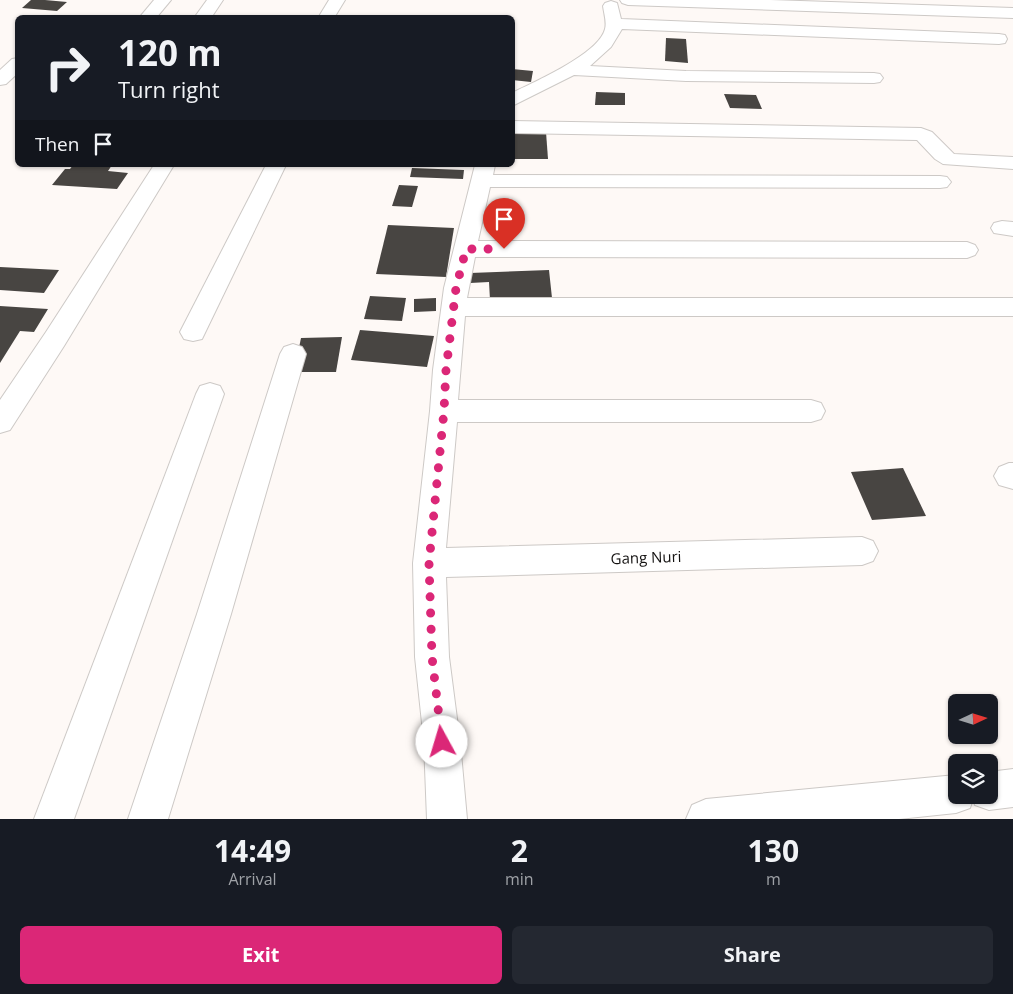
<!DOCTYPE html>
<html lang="en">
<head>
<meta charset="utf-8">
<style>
  :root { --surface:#171b24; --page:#242831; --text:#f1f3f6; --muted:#9ea1a6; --accent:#db2777 }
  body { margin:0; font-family:"Open Sans",sans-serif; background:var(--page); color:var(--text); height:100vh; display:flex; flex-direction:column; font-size:19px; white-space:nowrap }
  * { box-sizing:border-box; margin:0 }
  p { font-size:16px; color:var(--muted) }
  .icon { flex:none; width:28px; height:28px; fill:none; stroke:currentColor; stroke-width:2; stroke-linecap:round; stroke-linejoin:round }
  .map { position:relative; height:819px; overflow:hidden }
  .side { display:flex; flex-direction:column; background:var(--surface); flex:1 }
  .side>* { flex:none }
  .top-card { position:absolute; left:15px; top:15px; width:500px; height:152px; border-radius:8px; box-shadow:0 1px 4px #0004; background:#171b24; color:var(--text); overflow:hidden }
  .needle { width:32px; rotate:86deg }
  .tools { position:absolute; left:948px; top:694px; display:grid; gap:10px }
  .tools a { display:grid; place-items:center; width:50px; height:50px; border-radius:8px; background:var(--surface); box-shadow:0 1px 4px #0004; font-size:25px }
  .pin { position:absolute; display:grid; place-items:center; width:42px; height:42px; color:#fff; margin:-51px -21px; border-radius:50% 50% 50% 0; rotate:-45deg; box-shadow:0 0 5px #0007 }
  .pin .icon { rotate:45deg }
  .me { position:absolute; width:55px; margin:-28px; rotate:354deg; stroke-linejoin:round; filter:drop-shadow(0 0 4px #0008) }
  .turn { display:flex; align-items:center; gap:18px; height:105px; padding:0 20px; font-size:22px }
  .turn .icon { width:65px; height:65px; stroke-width:2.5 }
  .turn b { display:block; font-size:35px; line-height:42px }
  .then { display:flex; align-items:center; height:48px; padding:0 20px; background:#0003; gap:10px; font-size:19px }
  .eta { display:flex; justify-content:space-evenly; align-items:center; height:85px; text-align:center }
  .eta b { font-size:30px; font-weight:700; line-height:35px }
  .action { display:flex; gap:10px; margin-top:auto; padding:10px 20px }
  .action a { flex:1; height:58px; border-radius:8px; background:var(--accent); color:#fff; font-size:20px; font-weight:700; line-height:58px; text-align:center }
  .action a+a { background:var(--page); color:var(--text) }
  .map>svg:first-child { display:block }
</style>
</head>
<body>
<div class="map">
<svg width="1013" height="819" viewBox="0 0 1013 819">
  <rect width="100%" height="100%" fill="#fef9f6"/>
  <!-- building -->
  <g fill="#484542">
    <polygon points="31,0 45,0 67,2 57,11 22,8"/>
    <polygon points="666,38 686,39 688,63 665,61"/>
    <polygon points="512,69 533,71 531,82 512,80"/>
    <polygon points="596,92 625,93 625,105 595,105"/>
    <polygon points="724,94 756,95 762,109 730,108"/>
    <polygon points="546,132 548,159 512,159 512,133"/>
    <polygon points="73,165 112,165 108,171 128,173 117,189 52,185 65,169 70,169"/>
    <polygon points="412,168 464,170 463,179 410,177"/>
    <polygon points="399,185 418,186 412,207 392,206"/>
    <polygon points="388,225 454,228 446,277 376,274"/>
    <polygon points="0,267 59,270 44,293 0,290"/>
    <polygon points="549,270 552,298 490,300 489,282 470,283 470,273"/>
    <polygon points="370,296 406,298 402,321 364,319"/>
    <polygon points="436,298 436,311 414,312 414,299"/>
    <polygon points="0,306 48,309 34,332 20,331 0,363"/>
    <polygon points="360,330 434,336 427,367 351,360"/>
    <polygon points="342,337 336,372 294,372 301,338"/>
    <polygon points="903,468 926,516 872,520 851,472"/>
  </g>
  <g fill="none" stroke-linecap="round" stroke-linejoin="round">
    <defs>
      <g id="minor">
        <polygon points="154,0 171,0 156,18 139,18"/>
        <polygon points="207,0 223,0 211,18 194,18"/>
        <polygon points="329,0 345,0 334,18 318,18"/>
        <polygon points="620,0 770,0 1013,8 1013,18 628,5 622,3"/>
        <path d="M611,1L617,3L621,19L999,34L1005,35L1007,39L1005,43L999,44L622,29L611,47L590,66L686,71L874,73L880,74L883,78L880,82L874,83L686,81L574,75L512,106V93C534,82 599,54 605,29C607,22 604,14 603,6L605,3Z"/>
        <polygon points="18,58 18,73 6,84 0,85 0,70 12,59"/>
        <polygon points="512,121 921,128 932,132 954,154 1013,157 1013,169 943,164 935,159 917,140 512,133"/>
        <polygon points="154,165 174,165 64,346 10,430 0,433 0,400 46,332"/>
        <polygon points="266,165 286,165 202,339 193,341 184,339 180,332"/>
        <polygon points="475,165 495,165 493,175 940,176 947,177 951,182 947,187 940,188 490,187 478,241 967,242 975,245 978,250 975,255 967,258 475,257 467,298 1013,298 1013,316 465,316 458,400 811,400 821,403 825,411 821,419 811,422 457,422 446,548 862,537 873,541 878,551 873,561 862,565 446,577 449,657 460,742 467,819 427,819 424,742 415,657 413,563 430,411 433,370 444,288"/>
        <polygon points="1002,221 1013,222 1013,236 994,233 991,228 994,223"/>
        <polygon points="293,344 302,347 306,354 231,614 168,819 128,819 197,614 280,354 284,347"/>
        <polygon points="210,383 220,386 224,394 74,819 34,819 196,394 200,386"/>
        <polygon points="1009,463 1013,463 1013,489 999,485 994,476 999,467"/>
        <polygon points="1013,769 1013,807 989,810 975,805 973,799 970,808 956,813 899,819 686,819 692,805 706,799 956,775 956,795 989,795 989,772"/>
      </g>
    </defs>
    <!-- minor casing -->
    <use href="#minor" stroke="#cdc9c6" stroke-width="2"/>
    <!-- minor -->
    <use href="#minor" fill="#fff" fill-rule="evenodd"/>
  </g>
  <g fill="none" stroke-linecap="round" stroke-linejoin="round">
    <!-- route -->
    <polyline stroke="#db2777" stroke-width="9" stroke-dasharray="0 16.2" points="442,742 432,657 429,563 444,411 446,370 456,288 466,249 504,249"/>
  </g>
  <g text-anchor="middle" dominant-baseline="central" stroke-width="5" stroke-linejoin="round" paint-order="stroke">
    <!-- street labels -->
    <g font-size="15" fill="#141211" stroke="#fff">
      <text transform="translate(646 557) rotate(-2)">Gang Nuri</text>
    </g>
  </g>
</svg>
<div class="tools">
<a><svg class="needle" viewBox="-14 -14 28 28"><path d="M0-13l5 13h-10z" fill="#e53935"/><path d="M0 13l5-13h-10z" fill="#9ea1a6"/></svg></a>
<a><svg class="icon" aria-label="layers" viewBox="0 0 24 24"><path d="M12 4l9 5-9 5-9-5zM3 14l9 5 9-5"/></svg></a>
</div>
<div class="pin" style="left:504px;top:249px;background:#d93025"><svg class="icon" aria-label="arrive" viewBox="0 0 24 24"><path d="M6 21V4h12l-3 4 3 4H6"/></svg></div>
<svg class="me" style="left:442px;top:742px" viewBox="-20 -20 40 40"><circle r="19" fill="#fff"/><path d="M0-13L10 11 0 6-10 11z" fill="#db2777"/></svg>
<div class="top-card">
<div class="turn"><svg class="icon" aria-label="right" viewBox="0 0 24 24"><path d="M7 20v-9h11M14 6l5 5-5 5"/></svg><div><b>120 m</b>Turn right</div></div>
<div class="then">Then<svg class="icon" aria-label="arrive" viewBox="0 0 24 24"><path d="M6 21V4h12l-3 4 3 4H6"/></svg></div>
</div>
</div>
<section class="side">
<div class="eta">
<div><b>14:49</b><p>Arrival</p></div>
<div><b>2</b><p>min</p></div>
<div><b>130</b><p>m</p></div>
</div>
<div class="action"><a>Exit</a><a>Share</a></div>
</section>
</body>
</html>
